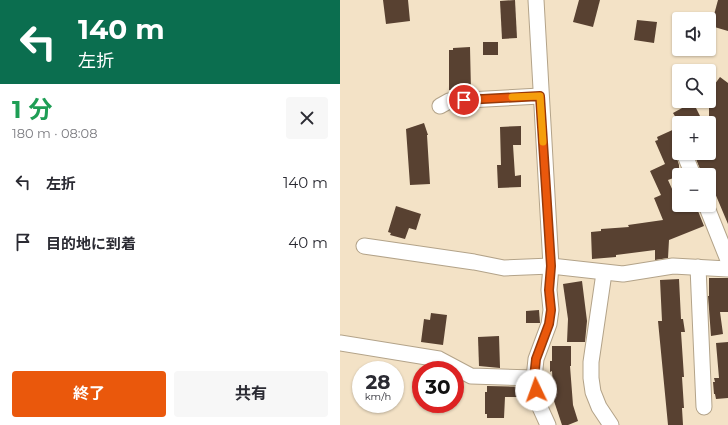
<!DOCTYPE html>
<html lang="ja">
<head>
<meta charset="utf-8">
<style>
  :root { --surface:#fff; --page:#f7f7f7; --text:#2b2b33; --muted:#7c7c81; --accent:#ea580c }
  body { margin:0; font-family:Montserrat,"Noto Sans JP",sans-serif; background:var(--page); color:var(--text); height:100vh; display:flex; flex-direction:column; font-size:15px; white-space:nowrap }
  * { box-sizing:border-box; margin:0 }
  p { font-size:13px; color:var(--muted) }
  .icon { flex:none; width:22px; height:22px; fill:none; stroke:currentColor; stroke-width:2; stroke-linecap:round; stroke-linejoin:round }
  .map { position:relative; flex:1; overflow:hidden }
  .drawer { display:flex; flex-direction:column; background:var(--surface); width:340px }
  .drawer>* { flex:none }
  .banner { background:#0b6e4f; color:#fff; overflow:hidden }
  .fabs { position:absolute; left:332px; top:12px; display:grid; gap:8px }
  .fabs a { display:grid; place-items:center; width:44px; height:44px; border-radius:4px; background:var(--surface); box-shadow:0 1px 3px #0004; font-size:20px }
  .speed { position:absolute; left:12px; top:361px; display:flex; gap:8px; font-size:20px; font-weight:700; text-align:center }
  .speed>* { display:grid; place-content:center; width:52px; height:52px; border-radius:50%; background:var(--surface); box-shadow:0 1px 3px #0004; line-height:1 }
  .speed small { font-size:10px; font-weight:400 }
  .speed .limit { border:6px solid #d22; background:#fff; color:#111 }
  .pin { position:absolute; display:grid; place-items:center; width:34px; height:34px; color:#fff; margin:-17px; border:2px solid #fff; border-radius:50%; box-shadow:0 1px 4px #0007 }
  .me { position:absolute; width:44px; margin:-22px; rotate:357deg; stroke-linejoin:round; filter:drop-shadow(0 0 3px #0008) }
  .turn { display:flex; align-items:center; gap:14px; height:84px; padding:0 12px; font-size:18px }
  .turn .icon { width:52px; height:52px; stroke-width:2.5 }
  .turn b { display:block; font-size:28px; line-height:34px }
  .round { display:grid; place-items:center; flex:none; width:42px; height:42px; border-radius:4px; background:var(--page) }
  .head { display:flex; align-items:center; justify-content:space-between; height:68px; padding:0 12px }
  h1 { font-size:24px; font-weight:700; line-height:30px; color:#1e9e55 }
  .button { display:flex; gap:8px; margin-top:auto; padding:8px 12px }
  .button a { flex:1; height:46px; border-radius:4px; background:var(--accent); color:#fff; font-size:16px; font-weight:700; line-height:46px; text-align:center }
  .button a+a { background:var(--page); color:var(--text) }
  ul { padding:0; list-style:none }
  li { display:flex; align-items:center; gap:12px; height:60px; padding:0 12px }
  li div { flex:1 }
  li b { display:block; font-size:15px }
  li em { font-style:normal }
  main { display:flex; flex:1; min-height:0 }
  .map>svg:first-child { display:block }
</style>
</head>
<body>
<main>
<section class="drawer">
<div class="banner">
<div class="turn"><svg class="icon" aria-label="left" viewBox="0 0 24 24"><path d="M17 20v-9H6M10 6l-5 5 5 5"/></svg><div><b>140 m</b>左折</div></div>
</div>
<div class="head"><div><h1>1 分</h1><p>180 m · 08:08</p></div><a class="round"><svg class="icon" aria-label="close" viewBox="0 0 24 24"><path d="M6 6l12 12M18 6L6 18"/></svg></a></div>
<ul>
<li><svg class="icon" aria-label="left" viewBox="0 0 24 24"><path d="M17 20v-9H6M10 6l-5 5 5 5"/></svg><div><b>左折</b></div><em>140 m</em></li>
<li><svg class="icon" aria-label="arrive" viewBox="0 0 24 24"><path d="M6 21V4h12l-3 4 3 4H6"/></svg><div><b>目的地に到着</b></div><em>40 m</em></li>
</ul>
<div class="button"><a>終了</a><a>共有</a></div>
</section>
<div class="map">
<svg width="388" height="425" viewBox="0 0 388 425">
  <rect width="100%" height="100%" fill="#f3e2c6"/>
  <!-- building -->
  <g fill="#584131">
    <polygon points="43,0 68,0 70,21 46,24"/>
    <polygon points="175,0 177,38 162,39 160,1"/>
    <polygon points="239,0 260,0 253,27 233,22"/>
    <polygon points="378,0 388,0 388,31 371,26"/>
    <polygon points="297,20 317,22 314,43 294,40"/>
    <rect x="143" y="42" width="15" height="13"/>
    <polygon points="130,47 131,91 111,92 111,90 109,90 109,50 113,50 113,48"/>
    <polygon points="380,77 388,83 388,224 369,179 369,175 367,175 364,168 360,169 356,159 369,153 369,92"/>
    <polygon points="353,102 361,118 353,123 339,123 333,113"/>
    <polygon points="84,123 88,135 87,135 90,184 70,185 66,129"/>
    <polygon points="181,126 181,145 173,145 175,176 181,175 181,187 158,188 157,165 161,165 160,127"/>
    <polygon points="339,127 339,146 335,152 339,165 339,176 328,180 342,211 356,206 364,226 329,240 328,258 315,260 315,250 276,255 276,257 252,259 251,232 261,231 261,229 289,227 288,225 323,220 314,198 321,195 310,171 325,164 315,141 318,140 317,137"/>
    <polygon points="56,206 81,214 76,230 69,228 65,239 50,235 51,233 48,232"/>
    <polygon points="369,278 388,278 388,312 380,312 383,334 371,336 368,296 369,296"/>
    <polygon points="339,279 341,319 343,319 345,332 341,332 344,377 342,377 344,408 342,408 343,425 328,425 318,321 322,321 320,280"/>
    <polygon points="242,281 247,321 245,342 227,342 228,319 223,284"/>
    <polygon points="199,310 200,323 186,323 186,311"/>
    <polygon points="91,313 107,315 103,345 81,342 84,319 90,320"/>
    <polygon points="159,336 160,368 139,366 138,337"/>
    <polygon points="388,342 388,398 376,399 375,394 374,394 373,382 375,382 374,378 379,378 376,343"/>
    <polygon points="212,346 231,346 231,366 230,366 233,405 238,421 228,425 222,425 214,401 212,371 210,372 210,361 212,361"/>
    <polygon points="147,386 185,387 185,397 165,397 164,418 147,418 147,414 145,414 145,392 147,392"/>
  </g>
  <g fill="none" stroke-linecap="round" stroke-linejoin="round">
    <defs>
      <g id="minor">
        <polyline points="196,0 211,266 209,290 211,310 209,324 196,359 194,378 198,403 208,425"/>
        <polyline points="100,106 109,101 200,96"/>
        <polyline points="344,153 353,175"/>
        <polyline points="366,205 388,260"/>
        <polyline points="24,246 134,262 164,268 211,266 283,274 333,266 388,269"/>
        <polyline points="358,267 364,407"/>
        <polyline points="264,273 251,362 251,378 253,392 259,407 271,425"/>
        <polyline points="0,343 99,359 131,376 194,378"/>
      </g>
    </defs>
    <!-- minor casing -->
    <use href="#minor" stroke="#b3a389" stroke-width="17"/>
    <!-- minor -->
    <use href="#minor" stroke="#fff" stroke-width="15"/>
  </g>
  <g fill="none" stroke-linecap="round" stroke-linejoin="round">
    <defs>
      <polyline id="route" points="124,100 200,96 211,266 209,290 211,310 209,324 196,359 194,378 196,390"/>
    </defs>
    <!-- route casing -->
    <use href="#route" stroke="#983908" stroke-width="10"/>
    <!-- route -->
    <use href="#route" stroke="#ea580c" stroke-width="7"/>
    <!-- slow -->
    <polyline stroke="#f59e0b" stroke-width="7" points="172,97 200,96 203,142"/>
  </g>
</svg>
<div class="fabs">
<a><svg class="icon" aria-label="sound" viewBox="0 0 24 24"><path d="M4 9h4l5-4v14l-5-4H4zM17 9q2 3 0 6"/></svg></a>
<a><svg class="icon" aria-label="search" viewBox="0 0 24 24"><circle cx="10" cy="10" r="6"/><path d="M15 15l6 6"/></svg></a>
<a>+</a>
<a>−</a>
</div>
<div class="speed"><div>28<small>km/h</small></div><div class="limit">30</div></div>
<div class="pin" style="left:124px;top:100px;background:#d93025"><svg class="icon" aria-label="arrive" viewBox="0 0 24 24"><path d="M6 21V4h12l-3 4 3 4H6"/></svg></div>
<svg class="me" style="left:196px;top:390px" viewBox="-20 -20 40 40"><circle r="19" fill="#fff"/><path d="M0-13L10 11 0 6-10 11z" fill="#ea580c"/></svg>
</div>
</main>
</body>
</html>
